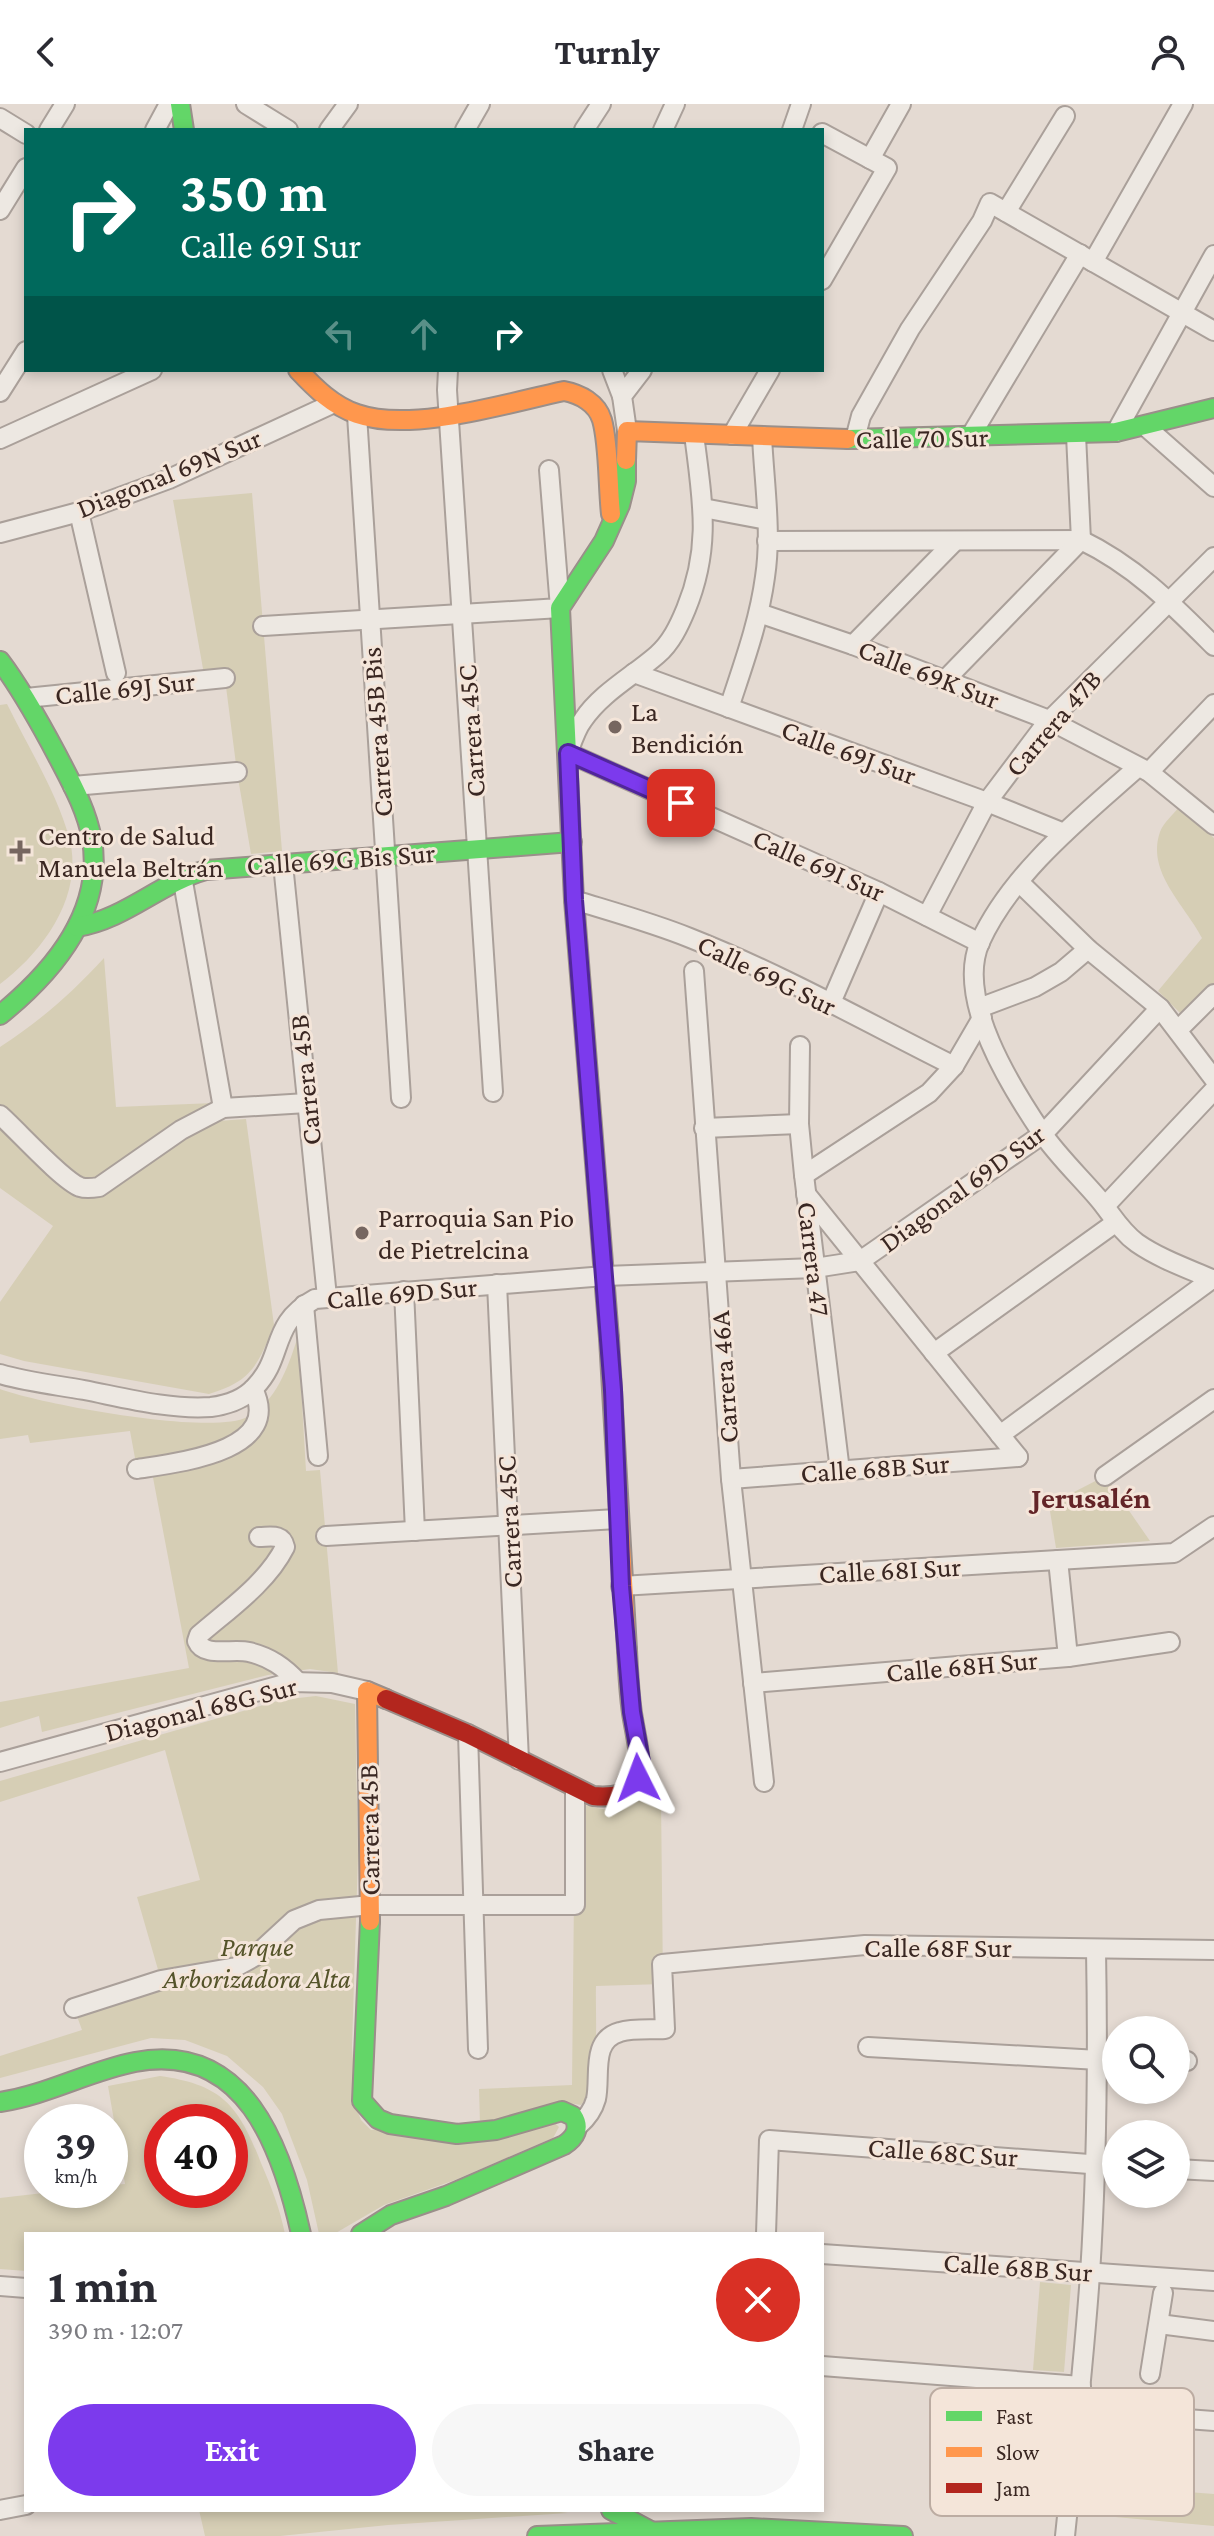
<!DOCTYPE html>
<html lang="en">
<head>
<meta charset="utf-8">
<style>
  :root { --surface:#fff; --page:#f7f7f7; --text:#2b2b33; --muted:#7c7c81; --accent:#7c3aed }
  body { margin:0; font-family:"Crimson Pro",serif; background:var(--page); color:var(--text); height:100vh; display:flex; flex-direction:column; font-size:30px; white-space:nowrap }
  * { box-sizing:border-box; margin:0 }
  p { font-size:26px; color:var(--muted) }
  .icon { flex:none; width:44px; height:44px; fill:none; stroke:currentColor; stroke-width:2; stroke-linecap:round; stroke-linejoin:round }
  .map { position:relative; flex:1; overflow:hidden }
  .drawer { position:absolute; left:24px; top:2128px; width:800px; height:280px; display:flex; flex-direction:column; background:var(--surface); border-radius:0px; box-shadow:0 4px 12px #0003 }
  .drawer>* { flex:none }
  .hud { position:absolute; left:24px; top:24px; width:800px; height:244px; border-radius:0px; box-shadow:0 4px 12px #0003; background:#00695c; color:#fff; overflow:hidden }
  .buttons { position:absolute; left:1102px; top:1912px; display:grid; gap:16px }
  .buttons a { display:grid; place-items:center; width:88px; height:88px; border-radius:50%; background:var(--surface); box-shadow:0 4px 12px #0003; font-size:40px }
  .speed { position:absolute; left:24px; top:2000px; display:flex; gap:16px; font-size:40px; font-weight:700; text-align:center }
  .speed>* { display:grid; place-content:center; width:104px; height:104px; border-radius:50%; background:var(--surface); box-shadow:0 4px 12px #0003; line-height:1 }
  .speed small { font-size:20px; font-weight:400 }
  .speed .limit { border:12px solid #d22; background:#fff; color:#111 }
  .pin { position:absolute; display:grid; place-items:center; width:68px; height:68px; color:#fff; margin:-34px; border-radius:16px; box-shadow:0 4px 12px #0006 }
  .me { position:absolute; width:88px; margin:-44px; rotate:357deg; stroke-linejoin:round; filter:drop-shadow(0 0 6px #0008) }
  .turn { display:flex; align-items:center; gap:28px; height:168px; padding:0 24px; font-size:36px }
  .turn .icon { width:104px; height:104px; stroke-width:2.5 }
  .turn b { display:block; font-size:56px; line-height:68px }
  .lanes { display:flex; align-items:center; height:76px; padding:0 24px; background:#0003; justify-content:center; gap:40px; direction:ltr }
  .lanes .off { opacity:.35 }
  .round { display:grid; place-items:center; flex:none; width:84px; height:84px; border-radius:42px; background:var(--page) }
  .headline { display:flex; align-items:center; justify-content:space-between; height:136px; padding:0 24px }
  h1 { font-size:48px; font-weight:700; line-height:60px }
  .primary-button { display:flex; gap:16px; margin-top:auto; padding:16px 24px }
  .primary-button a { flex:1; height:92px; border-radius:48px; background:var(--accent); color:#fff; font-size:32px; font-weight:700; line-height:92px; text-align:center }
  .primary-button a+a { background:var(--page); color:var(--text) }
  header { display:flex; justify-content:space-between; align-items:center; height:104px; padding:0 24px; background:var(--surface); font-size:36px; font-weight:700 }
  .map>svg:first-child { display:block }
</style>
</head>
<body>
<header><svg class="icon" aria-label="back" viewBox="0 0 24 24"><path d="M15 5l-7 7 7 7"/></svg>Turnly<svg class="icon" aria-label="person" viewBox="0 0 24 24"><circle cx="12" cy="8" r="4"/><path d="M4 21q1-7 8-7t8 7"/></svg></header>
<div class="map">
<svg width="1214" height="2432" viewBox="0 0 1214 2432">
  <rect width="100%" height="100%" fill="#e4dad2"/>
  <!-- green -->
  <g fill="#d6ceb5" fill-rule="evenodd">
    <polygon points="252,389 282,747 251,750 237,668 225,575 205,576 173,396"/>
    <path d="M7,600C28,643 56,687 69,733C85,791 43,848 0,880V601Z"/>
    <path d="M1179,703L1214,734V879L1182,911L1158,887L1202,834C1185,801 1146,768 1160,728C1163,719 1173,711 1179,703Z"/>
    <path d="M104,854L116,1003L214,999L218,1017L246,1015L274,1221C258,1261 252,1277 209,1290L24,1257L0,1250V1198L53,1122L0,1084V943C40,917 72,889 104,854Z"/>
    <path d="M298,1232L306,1367L320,1366L338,1569L310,1565L268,1571L42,1628L39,1612L0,1624V1598L189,1564L151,1363L137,1365L130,1327L30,1339L28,1331L0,1335V1285C40,1300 212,1332 247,1313C276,1299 289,1261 298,1232Z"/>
    <polygon points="1105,1372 1150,1437 1056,1444 1049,1401"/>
    <polygon points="316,1592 355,1600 358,1752 352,1942 356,2003 361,2016 371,2026 554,2018 559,2023 553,2034 455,2076 384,2101 334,2130 319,2130 307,2076 282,2010 263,1983 227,1952 185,1936 151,1934 0,1974 0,1952 82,1926 74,1904 161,1876 137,1793 200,1776 165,1646 0,1698 0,1677 281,1596"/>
    <path d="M653,1679L661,1694L663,1880L596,1882C595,1912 601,1979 581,2001L561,1998L480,2020L479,1985L572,1981L575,1698C610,1709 631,1713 653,1679Z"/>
    <path d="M160,1972C223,1981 239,2002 261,2059C271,2082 280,2105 285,2130H26V2167L0,2165V2094L69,2086H110V2081L125,2080L108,1982ZM162,2018H230V2086H162Z"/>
    <polygon points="1040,2178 1071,2181 1064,2268 1033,2266"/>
    <polygon points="1096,2381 1214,2390 1214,2422 1093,2411"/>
    <polygon points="199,2406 545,2406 568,2409 388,2421 280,2432 205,2432"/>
  </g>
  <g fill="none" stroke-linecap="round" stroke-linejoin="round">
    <defs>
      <g id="street">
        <polyline points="246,0 288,26"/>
        <polyline points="0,14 26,30"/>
        <polyline points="49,26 65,0"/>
        <polyline points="155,26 169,0"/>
        <polyline points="329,26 348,0"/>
        <polyline points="465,26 480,0"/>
        <polyline points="584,26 601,0"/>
        <polyline points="663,26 675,0"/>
        <polyline points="792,26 801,0"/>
        <polyline points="822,29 887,64 822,176"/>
        <polyline points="870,55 901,0"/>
        <polyline points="0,106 26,64"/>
        <polyline points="1006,108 1065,12"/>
        <polyline points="1093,158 1183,0"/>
        <polyline points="448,266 447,286 493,988"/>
        <polyline points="612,266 622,292"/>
        <polyline points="0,288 26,247"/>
        <polyline points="357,311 401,994"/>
        <polyline points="1145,322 1214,383"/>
        <polyline points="627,327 622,292 642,266"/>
        <polyline points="1116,328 1214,151"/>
        <path d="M694,330C702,395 712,442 686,505C679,522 671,539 657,551C633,572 601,589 583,616C576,625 572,638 568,649L879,788L980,839"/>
        <polyline points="732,331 770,266"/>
        <polyline points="970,333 1080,150"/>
        <polyline points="0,335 152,266"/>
        <polyline points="855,335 861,312 910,225 982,117 990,99 1214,227"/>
        <polyline points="703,404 767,416"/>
        <polyline points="79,408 116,569"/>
        <polyline points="0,429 79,408 169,375 334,299"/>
        <path d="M767,437L1081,436C1135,462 1172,500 1214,542"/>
        <polyline points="759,509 853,541 1049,616 1149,668 1214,721"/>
        <polyline points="263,522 560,504 549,366"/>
        <polyline points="853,541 955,437"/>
        <polyline points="634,569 987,698 1064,729"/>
        <polyline points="945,576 1081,436 1076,331"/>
        <polyline points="26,594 225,574"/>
        <path d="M729,604C743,561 759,518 765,473C772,427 764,378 762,332"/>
        <path d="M1138,663C1082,713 1012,768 980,838C955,895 1011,983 1042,1029C1058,1052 1079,1072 1098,1094C1111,1109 1120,1127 1137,1139C1160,1155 1189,1165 1214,1176"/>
        <polyline points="1149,668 1214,600"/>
        <polyline points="73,682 237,668"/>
        <polyline points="283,760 327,1193"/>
        <polyline points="182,772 223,1004"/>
        <polyline points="1019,778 1088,845 1160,904 1214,975"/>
        <path d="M574,796C613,808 653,819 690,834C781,870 866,918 954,962"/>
        <polyline points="927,812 987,698 1045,621 1214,453"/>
        <polyline points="694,867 731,1375 764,1678"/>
        <polyline points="830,901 879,788"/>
        <polyline points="979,904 1035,883 1061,868 1088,845"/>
        <polyline points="1178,926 1214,890"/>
        <polyline points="800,942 799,1020 804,1071 840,1367"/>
        <path d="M0,1011C18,1027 62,1076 80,1083C86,1085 93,1084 99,1083L181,1026L223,1004L307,999"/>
        <polyline points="704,1024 799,1020"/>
        <polyline points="804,1071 929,989 954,962 982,914"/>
        <polyline points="806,1090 1018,1353"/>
        <polyline points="1105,1102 1214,986"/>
        <polyline points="497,1180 519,1656"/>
        <polyline points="404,1187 415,1427"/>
        <polyline points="304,1201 318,1352"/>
        <polyline points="934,1249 1115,1119"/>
        <path d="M0,1270C27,1278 56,1281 84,1286C125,1294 170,1306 211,1303C227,1301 244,1295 255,1283C285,1252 269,1220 315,1195L605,1172L815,1164L860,1157L1043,1030L1160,904"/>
        <polyline points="1000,1331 1212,1175"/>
        <path d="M137,1365C175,1359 285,1348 253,1285"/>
        <polyline points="1105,1372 1214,1295"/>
        <polyline points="731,1375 1018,1353"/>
        <polyline points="326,1432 617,1415"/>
        <path d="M259,1433C270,1433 282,1429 285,1443C267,1479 229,1505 199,1531L197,1537C204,1554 233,1544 249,1548C270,1553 284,1563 298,1578"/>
        <polyline points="1058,1456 1068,1553"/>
        <polyline points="621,1482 1174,1449 1214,1422"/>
        <polyline points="753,1579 1068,1553 1170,1538"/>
        <polyline points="468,1630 478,1945"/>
        <polyline points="0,1658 292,1578 332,1579 367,1587"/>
        <polyline points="74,1904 161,1876 236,1863 254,1853 294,1816 319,1806 371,1801 575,1801 575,1684"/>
        <polyline points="868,1943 1116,1957"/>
        <polyline points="1176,1957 1187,1957"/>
        <path d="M578,2022C586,2015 593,2006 596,1995C601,1973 590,1936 620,1928C633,1924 651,1926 665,1925L662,1860L865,1841L1214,1846"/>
        <polyline points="1176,2065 1214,2067"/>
        <polyline points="766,2130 769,2036 1116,2062"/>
        <polyline points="822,2150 1214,2177"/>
        <polyline points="0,2182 26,2184"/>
        <polyline points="1159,2220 1214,2227"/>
        <polyline points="822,2262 1081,2282"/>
        <polyline points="1150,2270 1163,2189"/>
        <polyline points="1079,2307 1214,2317"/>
        <polyline points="0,2406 26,2401"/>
        <path d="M1065,2432C1074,2345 1084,2258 1090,2170C1097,2062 1098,1954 1096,1846"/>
      </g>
      <g id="fast">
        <polyline points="180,0 184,26"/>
        <polyline points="848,335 1116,328 1214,304"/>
        <path d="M0,557C22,586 40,619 57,651C71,678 87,706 92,736C104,809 53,868 0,911"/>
        <path d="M77,823C126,815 159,779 206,766L572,738"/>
        <polyline points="609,1234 574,796 560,504 604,437 620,401 626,377 626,356"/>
        <path d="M0,1998C47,1991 89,1967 135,1958C245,1937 282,2044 301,2130"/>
        <path d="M361,2130L391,2111L446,2092L564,2041C575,2034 581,2024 573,2012L562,2007L496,2026L457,2030L390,2020L378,2015L362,1997L370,1817"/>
        <polyline points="611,2406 660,2432"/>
        <polyline points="537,2432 751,2424 903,2432"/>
      </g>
      <g id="slow">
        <path d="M298,266C315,284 333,302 357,310C412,329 507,299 564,287C580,290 597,299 602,316C609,340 608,384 611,410"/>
        <polyline points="626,356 627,327 848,335"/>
        <polyline points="609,1234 627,1546"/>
        <polyline points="370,1817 367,1587 386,1595"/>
      </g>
      <path id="jam" d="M386,1595L468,1630L593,1692C657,1698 638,1649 632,1609C629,1588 628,1567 627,1546"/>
    </defs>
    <!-- street casing -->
    <use href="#street" stroke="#aaa09a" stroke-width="22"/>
    <!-- fast casing -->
    <use href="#fast" stroke="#9a8f8a" stroke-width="22"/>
    <!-- slow casing -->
    <use href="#slow" stroke="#9a8f8a" stroke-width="22"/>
    <!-- jam casing -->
    <use href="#jam" stroke="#9a8f8a" stroke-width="22"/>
    <!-- street -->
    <use href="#street" stroke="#ede8e2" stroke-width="18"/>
    <!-- fast -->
    <use href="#fast" stroke="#63d668" stroke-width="18"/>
    <!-- slow -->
    <use href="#slow" stroke="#ff974d" stroke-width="18"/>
    <!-- jam -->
    <use href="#jam" stroke="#b3261e" stroke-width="18"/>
  </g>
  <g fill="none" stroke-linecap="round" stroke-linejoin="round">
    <defs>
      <polyline id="route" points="638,1674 641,1658 632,1608 621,1482 613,1286 574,796 568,649 681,699"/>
    </defs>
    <!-- route casing -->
    <use href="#route" stroke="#51269a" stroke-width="20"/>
    <!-- route -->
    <use href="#route" stroke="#7c3aed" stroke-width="14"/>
  </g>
  <!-- markers -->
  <g fill="#766660" stroke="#f4e5d9" stroke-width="3">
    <circle cx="615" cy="623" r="8"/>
    <path d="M16 735h8v8h8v8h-8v8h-8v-8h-8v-8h8z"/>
    <circle cx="362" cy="1129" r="8"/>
  </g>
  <g text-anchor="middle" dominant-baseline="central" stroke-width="6" stroke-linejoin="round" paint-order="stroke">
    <!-- street labels -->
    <g font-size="28" fill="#3a2722" stroke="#f4e5d9">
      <text transform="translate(922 334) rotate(-1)">Calle 70 Sur</text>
      <text transform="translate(169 369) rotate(-22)">Diagonal 69N Sur</text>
      <text transform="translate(929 570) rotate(21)">Calle 69K Sur</text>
      <text transform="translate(125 584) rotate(-6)">Calle 69J Sur</text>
      <text transform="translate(1053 619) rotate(-49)">Carrera 47B</text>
      <text transform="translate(471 627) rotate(-94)">Carrera 45C</text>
      <text transform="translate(377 628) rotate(-94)">Carrera 45B Bis</text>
      <text transform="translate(849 648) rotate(20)">Calle 69J Sur</text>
      <text transform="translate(341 755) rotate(-4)">Calle 69G Bis Sur</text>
      <text transform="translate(819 761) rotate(24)">Calle 69I Sur</text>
      <text transform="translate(767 871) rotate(26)">Calle 69G Sur</text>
      <text transform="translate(305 976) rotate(-96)">Carrera 45B</text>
      <text transform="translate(962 1084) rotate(-36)">Diagonal 69D Sur</text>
      <text transform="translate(814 1155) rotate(83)">Carrera 47</text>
      <text transform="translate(402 1189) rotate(-5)">Calle 69D Sur</text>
      <text transform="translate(724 1273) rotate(-94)">Carrera 46A</text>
      <text transform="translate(875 1364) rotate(-4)">Calle 68B Sur</text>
      <text transform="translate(509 1418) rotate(-93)">Carrera 45C</text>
      <text transform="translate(890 1466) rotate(-3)">Calle 68I Sur</text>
      <text transform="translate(962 1562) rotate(-5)">Calle 68H Sur</text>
      <text transform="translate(201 1605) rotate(-14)">Diagonal 68G Sur</text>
      <text transform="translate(369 1726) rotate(-91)">Carrera 45B</text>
      <text x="938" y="1843">Calle 68F Sur</text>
      <text transform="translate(943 2048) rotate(4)">Calle 68C Sur</text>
      <text transform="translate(1018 2163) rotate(4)">Calle 68B Sur</text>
    </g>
    <!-- poi labels -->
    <g font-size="28" fill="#3a2722" stroke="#f4e5d9" text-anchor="start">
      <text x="631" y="607">La<tspan x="631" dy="32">Bendición</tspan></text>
      <text x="38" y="731">Centro de Salud<tspan x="38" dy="32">Manuela Beltrán</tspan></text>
      <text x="378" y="1113">Parroquia San Pio<tspan x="378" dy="32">de Pietrelcina</tspan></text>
    </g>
    <!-- park labels -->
    <g font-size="28" font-style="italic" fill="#55542a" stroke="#f4e5d9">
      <text x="257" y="1842">Parque<tspan x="257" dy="32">Arborizadora Alta</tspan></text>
    </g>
    <!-- neighbourhood labels -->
    <g font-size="30" font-weight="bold" fill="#632427" stroke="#f4e5d9">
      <text x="1091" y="1393">Jerusalén</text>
    </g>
  </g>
  <!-- legend -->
  <rect x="930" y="2284" width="264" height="128" rx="12" fill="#f4e5d9" stroke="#bcaca2" stroke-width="2"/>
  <rect x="946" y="2307" width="36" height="10" fill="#63d668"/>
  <rect x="946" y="2343" width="36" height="10" fill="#ff974d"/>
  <rect x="946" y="2379" width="36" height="10" fill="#b3261e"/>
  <g font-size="22" fill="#3a2722">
    <text x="996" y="2320">Fast</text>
    <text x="996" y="2356">Slow</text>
    <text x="996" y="2392">Jam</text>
  </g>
</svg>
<div class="buttons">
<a><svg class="icon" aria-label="search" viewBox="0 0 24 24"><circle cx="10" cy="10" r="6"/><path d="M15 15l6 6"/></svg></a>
<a><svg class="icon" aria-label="layers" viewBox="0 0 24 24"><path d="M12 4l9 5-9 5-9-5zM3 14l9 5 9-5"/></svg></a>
</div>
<div class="speed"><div>39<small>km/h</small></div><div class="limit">40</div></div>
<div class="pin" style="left:681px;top:699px;background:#d93025"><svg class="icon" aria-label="arrive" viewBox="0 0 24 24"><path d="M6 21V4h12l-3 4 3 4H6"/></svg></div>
<svg class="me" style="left:638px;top:1674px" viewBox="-20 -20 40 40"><path d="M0-17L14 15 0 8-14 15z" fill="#7c3aed" stroke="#fff" stroke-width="4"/></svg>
<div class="hud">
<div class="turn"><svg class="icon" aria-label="right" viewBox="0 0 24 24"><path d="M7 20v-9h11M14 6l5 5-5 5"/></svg><div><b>350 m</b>Calle 69I Sur</div></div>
<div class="lanes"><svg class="icon off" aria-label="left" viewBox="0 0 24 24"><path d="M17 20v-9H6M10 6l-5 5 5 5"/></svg><svg class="icon off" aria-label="ahead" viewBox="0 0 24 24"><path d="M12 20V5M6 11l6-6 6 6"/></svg><svg class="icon" aria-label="right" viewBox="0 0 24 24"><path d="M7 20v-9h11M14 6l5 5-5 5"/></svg></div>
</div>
<section class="drawer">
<div class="headline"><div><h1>1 min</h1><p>390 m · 12:07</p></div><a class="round" style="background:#d93025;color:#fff"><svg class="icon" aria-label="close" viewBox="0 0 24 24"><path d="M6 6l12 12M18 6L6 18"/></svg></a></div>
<div class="primary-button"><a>Exit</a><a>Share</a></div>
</section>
</div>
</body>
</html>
